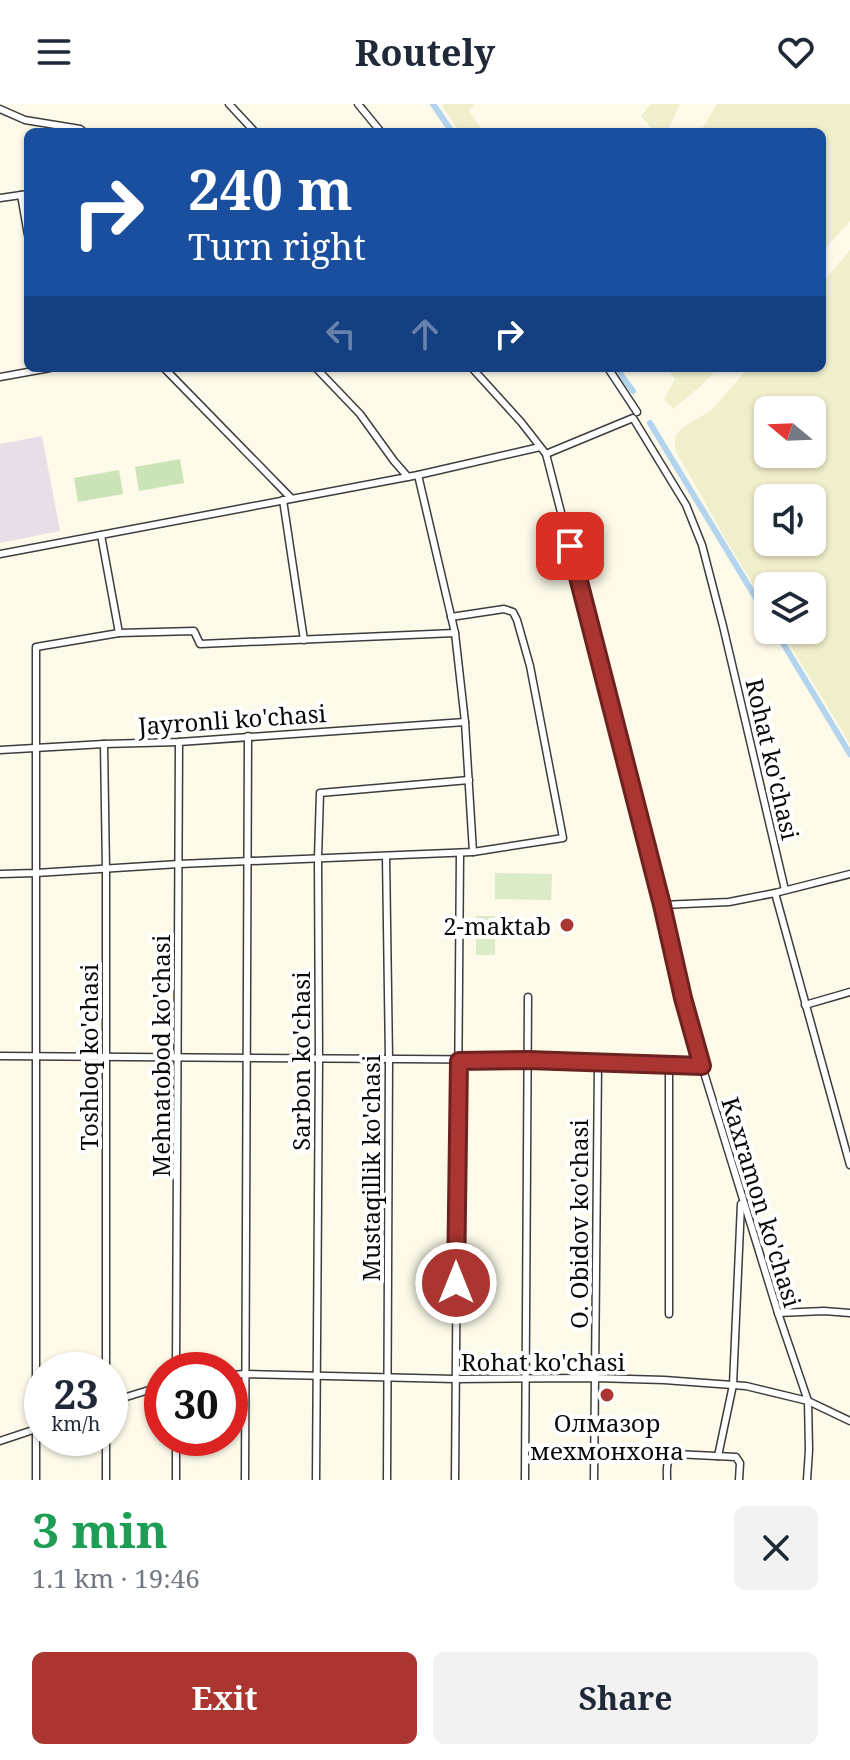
<!DOCTYPE html>
<html lang="en">
<head>
<meta charset="utf-8">
<style>
  :root { --surface:#fff; --page:#f2f2f3; --text:#1f2937; --muted:#747a83; --accent:#aa3531 }
  body { margin:0; font-family:"Noto Serif",serif; background:var(--page); color:var(--text); height:100vh; display:flex; flex-direction:column; font-size:30px; white-space:nowrap }
  * { box-sizing:border-box; margin:0 }
  p { font-size:26px; color:var(--muted) }
  .icon { flex:none; width:44px; height:44px; fill:none; stroke:currentColor; stroke-width:2; stroke-linecap:round; stroke-linejoin:round }
  .map { position:relative; height:1376px; overflow:hidden }
  .details { display:flex; flex-direction:column; background:var(--surface); flex:1 }
  .details>* { flex:none }
  .guide { position:absolute; left:24px; top:24px; width:802px; height:244px; border-radius:12px; box-shadow:0 2px 6px #0004; background:#1a4fa0; color:#fff; overflow:hidden }
  .needle { width:52px; rotate:289deg }
  .controls { position:absolute; left:754px; top:292px; display:grid; gap:16px }
  .controls a { display:grid; place-items:center; width:72px; height:72px; border-radius:12px; background:var(--surface); box-shadow:0 2px 6px #0004; font-size:40px }
  .speed { position:absolute; left:24px; top:1248px; display:flex; gap:16px; font-size:40px; font-weight:700; text-align:center }
  .speed>* { display:grid; place-content:center; width:104px; height:104px; border-radius:50%; background:var(--surface); box-shadow:0 2px 6px #0004; line-height:1 }
  .speed small { font-size:20px; font-weight:400 }
  .speed .limit { border:12px solid #d22; background:#fff; color:#111 }
  .pin { position:absolute; display:grid; place-items:center; width:68px; height:68px; color:#fff; margin:-34px; border-radius:16px; box-shadow:0 4px 12px #0006 }
  .me { position:absolute; width:88px; margin:-44px; rotate:0deg; stroke-linejoin:round; filter:drop-shadow(0 0 6px #0008) }
  .turn { display:flex; align-items:center; gap:28px; height:168px; padding:0 32px; font-size:36px }
  .turn .icon { width:104px; height:104px; stroke-width:2.5 }
  .turn b { display:block; font-size:56px; line-height:68px }
  .lanes { display:flex; align-items:center; height:76px; padding:0 32px; background:#0003; justify-content:center; gap:40px; direction:ltr }
  .lanes .off { opacity:.35 }
  .round { display:grid; place-items:center; flex:none; width:84px; height:84px; border-radius:12px; background:var(--page) }
  .headline { display:flex; align-items:center; justify-content:space-between; height:136px; padding:0 32px }
  h1 { font-size:48px; font-weight:700; line-height:60px; color:#1e9e55 }
  .cta { display:flex; gap:16px; margin-top:auto; padding:16px 32px }
  .cta a { flex:1; height:92px; border-radius:12px; background:var(--accent); color:#fff; font-size:32px; font-weight:700; line-height:92px; text-align:center }
  .cta a+a { background:var(--page); color:var(--text) }
  header { display:flex; justify-content:space-between; align-items:center; height:104px; padding:0 32px; background:var(--surface); font-size:36px; font-weight:700 }
  .map>svg:first-child { display:block }
</style>
</head>
<body>
<header><svg class="icon" aria-label="menu" viewBox="0 0 24 24"><path d="M4 6h16M4 12h16M4 18h16"/></svg>Routely<svg class="icon" aria-label="heart" viewBox="0 0 24 24"><path d="M12 20l-8-8c-3-5 5-10 8-4 3-6 11-1 8 4z"/></svg></header>
<div class="map">
<svg width="850" height="1376" viewBox="0 0 850 1376">
  <rect width="100%" height="100%" fill="#fdfae9"/>
  <!-- industrial -->
  <polygon fill="#e8dee8" points="42,332 60,427 0,439 0,340"/>
  <!-- farmland -->
  <g fill="#efefcc" fill-rule="evenodd">
    <polygon points="443,0 474,0 469,7 483,28 460,28 442,2"/>
    <polygon points="651,0 680,0 667,28 655,28 641,12"/>
    <polygon points="717,0 850,0 850,117 822,148 822,28 700,28"/>
    <path d="M850,146V640L781,526H812V482H768V505L730,443L675,345V332L683,323L712,306L748,264H822V179ZM812,306V350H768V306ZM812,394V438H768V394Z"/>
    <polygon points="667,264 718,264 702,281 673,305 664,295 675,275"/>
  </g>
  <!-- green -->
  <g fill="#cae3b7">
    <polygon points="180,355 184,379 139,387 135,363"/>
    <polygon points="119,366 123,390 78,398 74,374"/>
  </g>
  <!-- pitch -->
  <g fill="#dcebc7">
    <polygon points="495,769 552,770 551,796 495,795"/>
    <rect x="476" y="812" width="19" height="39"/>
  </g>
  <g fill="none" stroke-linecap="round" stroke-linejoin="round">
    <!-- canal -->
    <g stroke="#b3d4ef" stroke-width="6">
      <polyline points="433,0 452,28"/>
      <polyline points="616,264 633,287"/>
      <polyline points="650,319 768,514"/>
      <polyline points="775,526 850,650"/>
    </g>
    <defs>
      <g id="minor">
        <polyline points="229,0 255,28"/>
        <polyline points="358,0 381,28"/>
        <polyline points="0,5 25,16 80,25 84,28"/>
        <polyline points="21,91 28,131"/>
        <polyline points="0,94 28,90"/>
        <polyline points="164,264 291,394"/>
        <polyline points="316,264 360,310 394,357 408,373"/>
        <polyline points="472,264 521,318 546,350 662,801 683,894 702,962 778,1209 808,1297 809,1346 807,1376"/>
        <polyline points="608,264 637,308"/>
        <polyline points="0,273 50,264"/>
        <polyline points="546,350 633,314 686,401 702,441 723,522 785,786"/>
        <polyline points="418,371 455,529 465,618 473,748"/>
        <polyline points="283,396 304,536"/>
        <polyline points="101,431 119,529"/>
        <polyline points="0,450 418,371 540,343"/>
        <polyline points="104,640 106,766 106,1266"/>
        <polyline points="0,646 104,640 179,638 465,618"/>
        <polyline points="386,752 389,956 387,1376"/>
        <polyline points="0,770 36,769 179,760 473,748 563,734 530,562 517,516 513,508 504,505 451,513"/>
        <polyline points="775,789 850,1061"/>
        <polyline points="662,801 729,798 775,789 850,770"/>
        <polyline points="805,901 850,888"/>
        <polyline points="0,952 528,956 702,962"/>
        <polyline points="669,962 669,1210"/>
        <polyline points="778,1209 824,1207 850,1209"/>
        <polyline points="176,1266 179,638"/>
        <polyline points="230,1271 245,1270 455,1275 595,1274 664,1276 746,1282 808,1297 850,1317"/>
        <polyline points="110,1298 162,1282"/>
        <polyline points="106,1334 106,1376"/>
        <polyline points="176,1334 176,1376"/>
        <polyline points="0,1337 42,1323"/>
        <polyline points="718,1352 733,1281 741,1100"/>
        <polyline points="36,1376 36,543 119,529 194,527 200,540 455,529"/>
        <polyline points="245,1376 248,632"/>
        <polyline points="316,1376 319,955 318,754 320,689 469,676"/>
        <polyline points="455,1376 460,749"/>
        <polyline points="525,1376 528,893"/>
        <polyline points="594,1376 598,960"/>
        <path d="M667,1376C667,1365 665,1356 675,1350L736,1353L740,1359L739,1376"/>
      </g>
    </defs>
    <!-- minor casing -->
    <use href="#minor" stroke="#3d3d3d" stroke-width="9"/>
    <!-- minor -->
    <use href="#minor" stroke="#fff" stroke-width="6"/>
  </g>
  <g fill="none" stroke-linecap="round" stroke-linejoin="round">
    <defs>
      <polyline id="route" points="456,1179 459,957 528,956 702,962 683,894 662,801 570,442"/>
    </defs>
    <!-- route casing -->
    <use href="#route" stroke="#6e2220" stroke-width="20"/>
    <!-- route -->
    <use href="#route" stroke="#aa3531" stroke-width="14"/>
  </g>
  <!-- markers -->
  <g fill="#aa3531" stroke="#fff" stroke-width="3">
    <circle cx="567" cy="821" r="8"/>
    <circle cx="607" cy="1291" r="8"/>
  </g>
  <g text-anchor="middle" dominant-baseline="central" stroke-width="8" stroke-linejoin="round" paint-order="stroke">
    <!-- street labels -->
    <g font-size="24" fill="#0a0a0a" stroke="#fff">
      <text transform="translate(232 615) rotate(-4)">Jayronli ko'chasi</text>
      <text transform="translate(773 655) rotate(77)">Rohat ko'chasi</text>
      <text transform="translate(160 952) rotate(-90)">Mehnatobod ko'chasi</text>
      <text transform="translate(88 953) rotate(-90)">Toshloq ko'chasi</text>
      <text transform="translate(300 957) rotate(-90)">Sarbon ko'chasi</text>
      <text transform="translate(370 1064) rotate(-90)">Mustaqillik ko'chasi</text>
      <text transform="translate(762 1098) rotate(73)">Kaxramon ko'chasi</text>
      <text transform="translate(578 1120) rotate(-90)">O. Obidov ko'chasi</text>
      <text x="543" y="1257">Rohat ko'chasi</text>
    </g>
    <!-- poi labels -->
    <g font-size="24" fill="#0a0a0a" stroke="#fff" text-anchor="end">
      <text x="551" y="821">2-maktab</text>
      <text x="607" y="1318" text-anchor="middle">Олмазор<tspan x="607" dy="28">мехмонхона</tspan></text>
    </g>
  </g>
</svg>
<div class="controls">
<a><svg class="needle" viewBox="-14 -14 28 28"><path d="M0-13l5 13h-10z" fill="#e53935"/><path d="M0 13l5-13h-10z" fill="#747a83"/></svg></a>
<a><svg class="icon" aria-label="sound" viewBox="0 0 24 24"><path d="M4 9h4l5-4v14l-5-4H4zM17 9q2 3 0 6"/></svg></a>
<a><svg class="icon" aria-label="layers" viewBox="0 0 24 24"><path d="M12 4l9 5-9 5-9-5zM3 14l9 5 9-5"/></svg></a>
</div>
<div class="speed"><div>23<small>km/h</small></div><div class="limit">30</div></div>
<div class="pin" style="left:570px;top:442px;background:#d93025"><svg class="icon" aria-label="arrive" viewBox="0 0 24 24"><path d="M6 21V4h12l-3 4 3 4H6"/></svg></div>
<svg class="me" style="left:456px;top:1179px" viewBox="-20 -20 40 40"><circle r="17" fill="#aa3531" stroke="#fff" stroke-width="3"/><path d="M0-11L8 9 0 5-8 9z" fill="#fff"/></svg>
<div class="guide">
<div class="turn"><svg class="icon" aria-label="right" viewBox="0 0 24 24"><path d="M7 20v-9h11M14 6l5 5-5 5"/></svg><div><b>240 m</b>Turn right</div></div>
<div class="lanes"><svg class="icon off" aria-label="left" viewBox="0 0 24 24"><path d="M17 20v-9H6M10 6l-5 5 5 5"/></svg><svg class="icon off" aria-label="ahead" viewBox="0 0 24 24"><path d="M12 20V5M6 11l6-6 6 6"/></svg><svg class="icon" aria-label="right" viewBox="0 0 24 24"><path d="M7 20v-9h11M14 6l5 5-5 5"/></svg></div>
</div>
</div>
<section class="details">
<div class="headline"><div><h1>3 min</h1><p>1.1 km · 19:46</p></div><a class="round"><svg class="icon" aria-label="close" viewBox="0 0 24 24"><path d="M6 6l12 12M18 6L6 18"/></svg></a></div>
<div class="cta"><a>Exit</a><a>Share</a></div>
</section>
</body>
</html>
